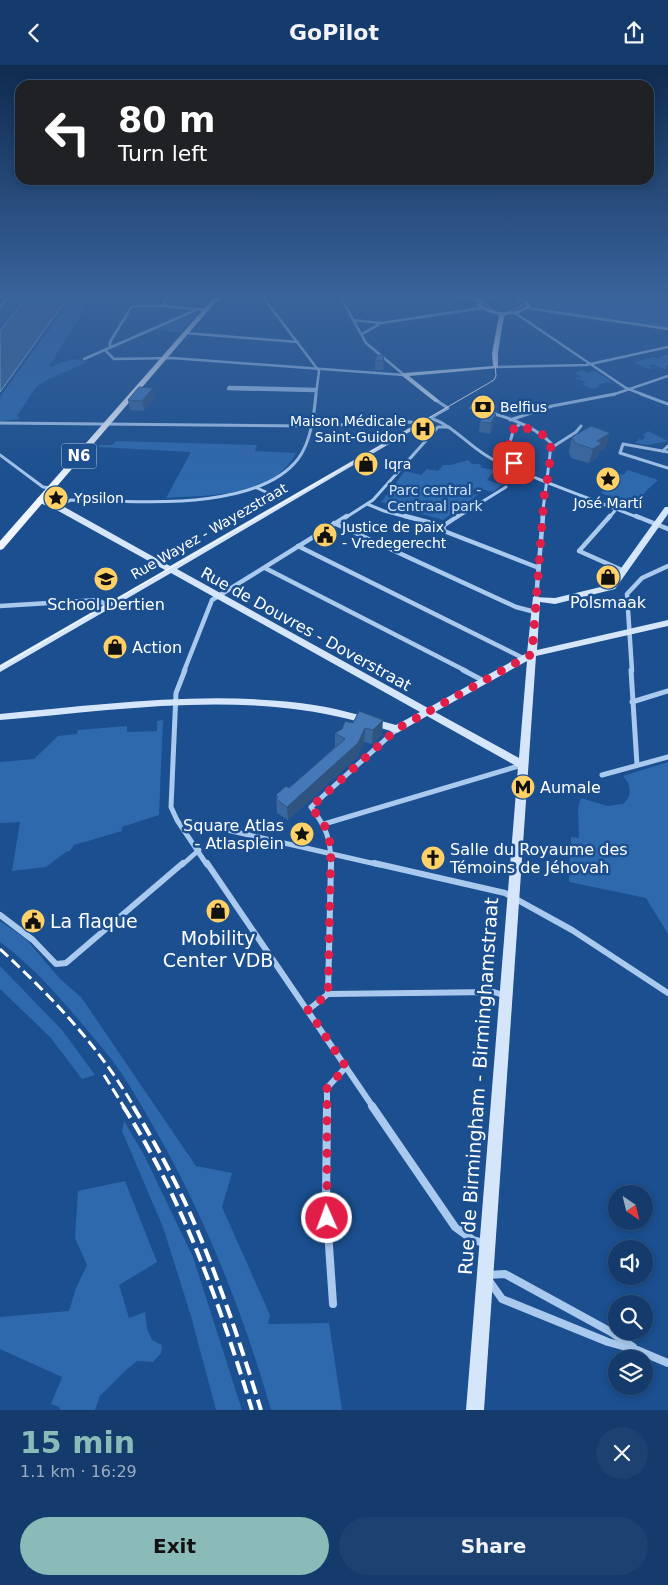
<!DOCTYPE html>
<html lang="en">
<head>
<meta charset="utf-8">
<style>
  :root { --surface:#143b6b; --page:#1d4271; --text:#f1f3f6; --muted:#9dadc1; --line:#33557e; --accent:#8bbbb9 }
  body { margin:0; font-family:"DejaVu Sans",sans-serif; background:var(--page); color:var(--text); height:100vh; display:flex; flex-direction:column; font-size:19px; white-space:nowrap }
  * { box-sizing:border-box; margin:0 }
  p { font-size:16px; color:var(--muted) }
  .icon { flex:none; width:28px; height:28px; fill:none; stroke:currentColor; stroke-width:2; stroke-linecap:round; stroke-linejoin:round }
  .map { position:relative; height:1345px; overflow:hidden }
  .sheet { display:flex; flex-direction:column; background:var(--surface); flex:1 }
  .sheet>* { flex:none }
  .banner { position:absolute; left:15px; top:15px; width:639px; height:105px; border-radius:15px; box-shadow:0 2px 8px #0003,0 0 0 1px var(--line); background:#202124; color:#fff; overflow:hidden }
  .needle { width:32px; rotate:145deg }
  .controls { position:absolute; left:608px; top:1120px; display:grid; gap:10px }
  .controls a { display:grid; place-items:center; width:45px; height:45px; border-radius:50%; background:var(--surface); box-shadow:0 2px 8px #0003,0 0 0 1px var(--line); font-size:25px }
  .pin { position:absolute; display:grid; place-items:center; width:42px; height:42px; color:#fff; margin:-21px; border-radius:10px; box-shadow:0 2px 8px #0006 }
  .me { position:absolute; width:55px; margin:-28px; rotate:358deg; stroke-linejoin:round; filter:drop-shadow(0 0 4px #0008) }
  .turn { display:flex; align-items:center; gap:18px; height:105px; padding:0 20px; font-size:22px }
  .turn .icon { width:65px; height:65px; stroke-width:2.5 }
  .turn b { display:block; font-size:35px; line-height:42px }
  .round { display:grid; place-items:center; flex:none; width:52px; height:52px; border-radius:26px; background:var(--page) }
  .headline { display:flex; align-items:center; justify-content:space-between; height:85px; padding:0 20px }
  h1 { font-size:30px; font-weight:600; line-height:38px; color:var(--accent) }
  .primary-button { display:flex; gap:10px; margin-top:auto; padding:10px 20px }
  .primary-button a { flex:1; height:58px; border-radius:30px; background:var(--accent); color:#111; font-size:20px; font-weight:600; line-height:58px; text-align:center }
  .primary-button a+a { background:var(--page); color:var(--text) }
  header { display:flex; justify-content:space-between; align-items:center; height:65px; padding:0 20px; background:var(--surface); font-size:22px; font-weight:600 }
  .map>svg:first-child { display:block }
</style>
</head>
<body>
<header><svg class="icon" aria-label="back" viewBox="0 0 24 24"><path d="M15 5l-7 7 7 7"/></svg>GoPilot<svg class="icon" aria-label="share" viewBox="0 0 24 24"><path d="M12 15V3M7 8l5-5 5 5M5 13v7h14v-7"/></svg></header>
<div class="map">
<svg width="668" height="1345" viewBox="0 0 668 1345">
  <rect width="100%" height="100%" fill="#1b4f8f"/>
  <!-- green -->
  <g fill="#2e69ad">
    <polygon points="74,231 88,231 81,250 49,301 54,302 56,299 76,294 87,297 47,315 36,322 17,351 20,354 0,356 0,332"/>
    <polygon points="513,231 668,231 668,264 530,243 530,239"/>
    <polygon points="198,248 180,268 159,265 158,264"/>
    <polygon points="668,290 668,300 666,301 668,303 664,304 654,300 655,298 647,301 653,303 650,304 643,302 644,300 641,301 634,297 654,292 659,294 658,292"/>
    <polygon points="583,305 587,308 595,306 617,320 607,317 598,320 600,322 591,324 582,319 586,317 575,313 582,312 575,307"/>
    <polygon points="648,366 668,376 648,380 635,378 639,374 643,375 645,371 643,370"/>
    <path d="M116,376L257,380L255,386L296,388C273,433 209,430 166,433L191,387L98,382L100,380H112Z"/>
    <polygon points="468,395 472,399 479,399 483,401 480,401 482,403 495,405 487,415 502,420 493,427 475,423 472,427 474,428 473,430 479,429 443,455 381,437 405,406 421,410 427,404 438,406 443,400 451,400"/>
    <polygon points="605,403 623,410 628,405 658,415 646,426 636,441 620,436 601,428 614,417"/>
    <polygon points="163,655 159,750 122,762 122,766 74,780 69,787 67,786 46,802 12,806 20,757 0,758 0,697 34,694 58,671 77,669 78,665 127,661 127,667 157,666 157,656"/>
    <path d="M668,697V869L646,833L569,817L571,772L579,773L578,743L581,733L607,741L623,739C633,731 631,719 623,711Z"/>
    <path d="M0,856L26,874L60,914L81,932L196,1101L232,1108L222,1142L270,1250L268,1259L329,1258L342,1345H271C245,1254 210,1165 165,1082C148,1052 132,1022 112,995C101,981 89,967 78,954C54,926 30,899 0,877Z"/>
    <polygon points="0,901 62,965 95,1010 82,1014 50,972 0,924"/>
    <polygon points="124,1056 144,1090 193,1192 242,1345 216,1345 191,1251 163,1162 122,1066"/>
    <polygon points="125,1116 157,1197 119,1220 129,1253 145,1247 147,1263 152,1275 162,1280 161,1288 153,1297 137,1296 125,1306 100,1331 95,1345 60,1345 59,1342 51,1339 62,1312 0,1284 0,1252 69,1246 76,1223 87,1200 75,1173 78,1126"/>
  </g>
  <!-- water -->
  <polygon fill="#3c6290" stroke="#9cc4f0" points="28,231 69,231 0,327 0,266"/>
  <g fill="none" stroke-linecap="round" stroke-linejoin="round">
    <!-- street-far5 -->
    <g stroke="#a9c9ee" stroke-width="2.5">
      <polyline points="262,231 319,306 316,330"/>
      <polyline points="340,231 366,278 403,309"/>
      <polyline points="457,231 481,236"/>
      <polyline points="163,241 167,231"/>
      <polyline points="0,242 9,231"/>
      <polyline points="527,243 668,264"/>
      <polyline points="515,248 626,323 644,330"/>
      <polyline points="353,255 381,258 482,243"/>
      <polyline points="185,268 298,277"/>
      <polyline points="362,269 378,260"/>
      <polyline points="110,283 110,277 132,241 163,241 206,245"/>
      <polyline points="105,285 114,294 172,293 404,310"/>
      <polyline points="84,294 196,245"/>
      <polyline points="496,302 586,300 668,282"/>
      <polyline points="315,326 228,324 229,322 316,324"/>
      <polyline points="612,330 668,311"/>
    </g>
    <!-- street-far4 -->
    <g stroke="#a9c9ee" stroke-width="3">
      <polyline points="641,329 668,339"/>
      <path d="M471,343C498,349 531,358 551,378C549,403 545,427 542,453"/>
      <path d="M431,353C458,363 471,385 498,397C544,418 592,434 639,453"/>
      <polyline points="510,355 552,341 615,329"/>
      <polyline points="0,358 311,361 411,357 419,359"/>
      <polyline points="418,360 448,343 437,336"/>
      <polyline points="551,383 576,367 581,361"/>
      <polyline points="663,386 668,381"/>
      <polyline points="668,387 623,379 620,388 668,403"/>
      <polyline points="0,390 43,422 51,423"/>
      <polyline points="513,398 507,388 514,363 519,360"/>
      <polyline points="257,423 279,433"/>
      <polyline points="367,439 384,446 410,453"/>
      <path d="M56,441L71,435C133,436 256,448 298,394C311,377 314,350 316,329"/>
      <polyline points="345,453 373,435 438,362 449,362"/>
      <polyline points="456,453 506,422"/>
      <polyline points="609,453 617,443"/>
    </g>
    <!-- street-far3 -->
    <g stroke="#a9c9ee" stroke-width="4.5">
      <polyline points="405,451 443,461 444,466 539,503"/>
      <polyline points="610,451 579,486 624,506"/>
      <polyline points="636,451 668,464"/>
      <polyline points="334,458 516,542 535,547"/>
      <polyline points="443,461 458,451"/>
      <polyline points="298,481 525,594"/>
      <polyline points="265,503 466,606"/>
      <polyline points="536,534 543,451"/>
      <polyline points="0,541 98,535 108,541"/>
      <polyline points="184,606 212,535 347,451"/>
      <polyline points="632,606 627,529 642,513 668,501"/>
    </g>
    <!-- street-far2 -->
    <g stroke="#a9c9ee" stroke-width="5">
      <polyline points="185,605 176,628 171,742 177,755 207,800"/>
      <polyline points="463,605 484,616"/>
      <polyline points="631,605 637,700"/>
      <polyline points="632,637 668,626"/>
      <polyline points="602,710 668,692"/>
      <polyline points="324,759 522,700"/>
      <polyline points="184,764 201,759 380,800"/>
      <polyline points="182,800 199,785"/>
      <path d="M331,800C331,774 326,762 311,742L397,664"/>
    </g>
    <!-- street-far1 -->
    <g stroke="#a9c9ee" stroke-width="6">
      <polyline points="207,798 373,1042"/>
      <polyline points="374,798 505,828 572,865 668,928"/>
      <polyline points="0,850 33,875 56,899 66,898 183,798"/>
      <polyline points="328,929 331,798"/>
      <polyline points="308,945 328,929 494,927 506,931"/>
      <polyline points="327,1042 327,1023 346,1002"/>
    </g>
    <!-- street -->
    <g stroke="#a9c9ee" stroke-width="8">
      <polyline points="327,1041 326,1136 333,1239"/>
      <polyline points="372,1041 455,1162 473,1175 484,1178"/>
      <polyline points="488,1210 505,1209 611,1267 633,1282"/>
      <polyline points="490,1217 502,1234 608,1277 637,1285 668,1298"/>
    </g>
    <!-- secondary -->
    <g fill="#d6e6fa" fill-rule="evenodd">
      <path d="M488,231H498L485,235L482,240C494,249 513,250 526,241V240L520,235L503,231L521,233L530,238V242L519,248L504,250L498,288V303L409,311L440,336L435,337L401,310L404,308L493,301L492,288L499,250L488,247L477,240L481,233Z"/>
      <path d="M413,361L418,362L177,504L428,643L527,588L533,532L555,533L609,520L665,442H668V449L615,524L555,539L540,537L537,585L668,555V561L536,591L484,1345H466L518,702L427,651L397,668C365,658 334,649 301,645C201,631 99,647 0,655V649C99,640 200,626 300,638C333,642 364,651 396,660L420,647L171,508L0,607V600L165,505L53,443L37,437V433H43L59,439L170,501ZM527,596L519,693L435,647Z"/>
    </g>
    <!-- primary -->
    <polygon fill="#f0f6ff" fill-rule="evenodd" points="218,231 226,231 215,238 206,248 3,484 0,485 0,476 202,246 211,236"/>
    <!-- tram -->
    <g stroke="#fff" stroke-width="1">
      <polyline points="502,258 505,248 522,241 512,231"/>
      <polyline points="0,602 494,315 496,311 494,288 501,252 484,238 490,234 505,231"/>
    </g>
    <!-- rail-far1 -->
    <g stroke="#fff" stroke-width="3" stroke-dasharray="11 5" stroke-linecap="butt">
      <path d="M0,884C51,931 99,981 134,1042"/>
      <polyline points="104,1010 124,1042"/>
    </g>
    <!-- rail -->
    <g stroke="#fff" stroke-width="4" stroke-dasharray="14 6" stroke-linecap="butt">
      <path d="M123,1041C183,1134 220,1240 252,1345"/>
      <path d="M133,1041C155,1078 176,1116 193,1155C220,1217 241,1281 261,1345"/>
    </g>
  </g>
  <!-- wall -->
  <g fill="#3a679d">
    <polygon points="384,290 383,305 375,305 375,295"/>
    <polygon points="155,333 144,346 130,345 128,335"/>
    <polygon points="481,347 496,349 494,359 490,369 479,367"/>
    <polygon points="572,372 606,382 599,387 598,392 589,398 571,393 569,386"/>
    <polygon points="359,646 382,669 372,679 364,677 357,692 288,755 277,748 276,730 289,723 335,682 335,668 353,658"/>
  </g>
  <!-- shaded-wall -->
  <g fill="#305480">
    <polygon points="153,323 155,333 144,346 142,336"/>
    <polygon points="496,349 494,359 490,369 491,358"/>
    <polygon points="610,368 606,382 599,387 598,392 589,398 593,384 597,376"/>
    <polygon points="383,655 382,669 372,679 373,665"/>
    <polygon points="365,663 364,677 357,692 288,755 287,742"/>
  </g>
  <!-- building -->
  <g fill="#4478b7" stroke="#305480">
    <polygon points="377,290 384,290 383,296 375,295"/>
    <polygon points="139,322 153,323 142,336 128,335"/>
    <polygon points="481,347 496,349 491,358 480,357"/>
    <polygon points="591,361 610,368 597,376 602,378 593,384 575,378 572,372"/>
    <polygon points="359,646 383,655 373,665 365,663 358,678 287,742 276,734 278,732 276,730 286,721 289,723 345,674 335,668 342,664 345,656 353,658"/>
  </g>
  <!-- sky -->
  <linearGradient id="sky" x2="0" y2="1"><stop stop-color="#0f2b4f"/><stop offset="0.55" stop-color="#39639b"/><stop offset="1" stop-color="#39639b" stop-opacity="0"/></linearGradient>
  <rect width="668" height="420" fill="url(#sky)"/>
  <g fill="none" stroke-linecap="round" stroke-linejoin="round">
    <!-- route -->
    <polyline stroke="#e11d48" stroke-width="9" stroke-dasharray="0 16.2" points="327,1153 327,1023 346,1002 308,945 328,929 331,781 324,759 311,742 397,664 532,589 545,421 549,410 551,378 543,370 519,360 514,363 506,388 514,398"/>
  </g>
  <!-- icons -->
  <defs>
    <symbol id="bank-disc" viewBox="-11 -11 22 22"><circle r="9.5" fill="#ffd166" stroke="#1b4f8f"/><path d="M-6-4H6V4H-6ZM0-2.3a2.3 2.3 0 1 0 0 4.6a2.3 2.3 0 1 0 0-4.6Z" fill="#111"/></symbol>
    <symbol id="hospital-disc" viewBox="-11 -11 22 22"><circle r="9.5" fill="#ffd166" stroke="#1b4f8f"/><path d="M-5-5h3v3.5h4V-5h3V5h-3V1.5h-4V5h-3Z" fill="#111"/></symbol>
    <symbol id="shop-disc" viewBox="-11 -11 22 22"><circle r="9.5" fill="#ffd166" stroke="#1b4f8f"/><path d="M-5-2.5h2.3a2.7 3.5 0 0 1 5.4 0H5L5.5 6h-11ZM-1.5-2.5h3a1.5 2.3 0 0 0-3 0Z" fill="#111"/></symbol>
    <symbol id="sight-disc" viewBox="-11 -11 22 22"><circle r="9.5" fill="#ffd166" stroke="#1b4f8f"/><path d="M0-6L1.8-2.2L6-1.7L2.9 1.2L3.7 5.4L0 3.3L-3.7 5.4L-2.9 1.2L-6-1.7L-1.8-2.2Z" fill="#111"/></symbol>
    <symbol id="civic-disc" viewBox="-11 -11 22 22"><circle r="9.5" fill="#ffd166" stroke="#1b4f8f"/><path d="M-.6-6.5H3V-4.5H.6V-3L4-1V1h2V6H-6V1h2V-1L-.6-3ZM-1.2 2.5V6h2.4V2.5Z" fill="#111"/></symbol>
    <symbol id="school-disc" viewBox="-11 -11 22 22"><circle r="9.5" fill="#ffd166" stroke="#1b4f8f"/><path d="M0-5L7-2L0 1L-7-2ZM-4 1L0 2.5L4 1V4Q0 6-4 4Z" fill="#111"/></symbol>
    <symbol id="metro-disc" viewBox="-11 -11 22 22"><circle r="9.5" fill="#ffd166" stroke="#1b4f8f"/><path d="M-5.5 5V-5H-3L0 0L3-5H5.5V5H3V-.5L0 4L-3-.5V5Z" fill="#111"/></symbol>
    <symbol id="church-disc" viewBox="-11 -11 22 22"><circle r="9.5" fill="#ffd166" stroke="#1b4f8f"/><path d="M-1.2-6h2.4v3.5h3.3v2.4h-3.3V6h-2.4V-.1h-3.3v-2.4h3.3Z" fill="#111"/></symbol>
  </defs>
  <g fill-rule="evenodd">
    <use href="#bank-disc" x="469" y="328" width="28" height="28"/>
    <use href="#hospital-disc" x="409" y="350" width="28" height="28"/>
    <use href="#shop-disc" x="352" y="385" width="28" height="28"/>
    <use href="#sight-disc" x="594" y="400" width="28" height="28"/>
    <use href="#sight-disc" x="42" y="419" width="28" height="28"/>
    <use href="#civic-disc" x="311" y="456" width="28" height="28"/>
    <use href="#shop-disc" x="594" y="498" width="28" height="28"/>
    <use href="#school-disc" x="92" y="500" width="28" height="28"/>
    <use href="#shop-disc" x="101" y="568" width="28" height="28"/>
    <use href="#metro-disc" x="509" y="708" width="28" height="28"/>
    <use href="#sight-disc" x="288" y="755" width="28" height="28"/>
    <use href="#church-disc" x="419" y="779" width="28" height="28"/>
    <use href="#shop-disc" x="204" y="832" width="28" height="28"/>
    <use href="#civic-disc" x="19" y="842" width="28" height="28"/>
  </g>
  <g text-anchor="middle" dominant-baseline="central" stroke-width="5" stroke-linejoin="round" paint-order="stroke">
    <!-- far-poi labels -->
    <g font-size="14" fill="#fff" stroke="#1b4f8f" text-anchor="start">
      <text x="500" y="342">Belfius</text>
      <text x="406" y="356" text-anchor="end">Maison Médicale<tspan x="406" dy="16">Saint-Guidon</tspan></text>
      <text x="384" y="399">Iqra</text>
      <text x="74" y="433">Ypsilon</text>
      <text x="608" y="438" text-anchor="middle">José Martí</text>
      <text x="342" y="462">Justice de paix<tspan x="342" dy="16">- Vredegerecht</tspan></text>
    </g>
    <!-- far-park labels -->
    <g font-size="14" fill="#cfe3fa" stroke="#1b4f8f">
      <text x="435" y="425">Parc central -<tspan x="435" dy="16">Centraal park</tspan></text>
    </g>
    <!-- far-street labels -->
    <g font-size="14" fill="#fff" stroke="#1b4f8f">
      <text transform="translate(209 466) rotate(-30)">Rue Wayez - Wayezstraat</text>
    </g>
    <!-- shield labels -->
    <rect fill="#1b4f8f" stroke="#bbcadd" stroke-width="1" x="61.5" y="378.5" width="35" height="25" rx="4"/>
    <g font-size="15" font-weight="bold" fill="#fff">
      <text x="79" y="391">N6</text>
    </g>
    <!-- poi labels -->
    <g font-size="16" fill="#fff" stroke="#1b4f8f" text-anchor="start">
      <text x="608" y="537" text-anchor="middle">Polsmaak</text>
      <text x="106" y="539" text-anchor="middle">School Dertien</text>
      <text x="132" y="582">Action</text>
      <text x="540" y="722">Aumale</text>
      <text x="284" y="760" text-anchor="end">Square Atlas<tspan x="284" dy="18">- Atlasplein</tspan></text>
      <text x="450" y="784">Salle du Royaume des<tspan x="450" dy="18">Témoins de Jéhovah</tspan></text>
    </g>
    <!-- street labels -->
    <g font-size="16" fill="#fff" stroke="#1b4f8f">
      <text transform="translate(306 564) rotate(29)">Rue de Douvres - Doverstraat</text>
    </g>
    <!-- near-poi labels -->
    <g font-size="19" fill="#fff" stroke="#1b4f8f" text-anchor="start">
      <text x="50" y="856">La flaque</text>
      <text x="218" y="873" text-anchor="middle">Mobility<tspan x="218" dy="22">Center VDB</tspan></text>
    </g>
    <!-- near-street labels -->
    <g font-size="19" fill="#fff" stroke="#1b4f8f">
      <text transform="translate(478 1021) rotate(-86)">Rue de Birmingham - Birminghamstraat</text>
    </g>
  </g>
</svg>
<div class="controls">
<a><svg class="needle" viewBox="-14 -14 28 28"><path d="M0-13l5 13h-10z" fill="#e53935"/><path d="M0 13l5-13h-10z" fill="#9dadc1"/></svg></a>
<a><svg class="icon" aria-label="sound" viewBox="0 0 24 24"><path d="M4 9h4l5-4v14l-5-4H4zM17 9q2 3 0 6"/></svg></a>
<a><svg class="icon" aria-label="search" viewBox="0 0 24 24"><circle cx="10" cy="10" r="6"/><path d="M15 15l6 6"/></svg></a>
<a><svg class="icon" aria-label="layers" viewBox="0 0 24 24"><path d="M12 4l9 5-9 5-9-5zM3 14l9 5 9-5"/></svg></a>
</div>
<div class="pin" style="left:514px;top:398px;background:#d93025"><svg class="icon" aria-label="arrive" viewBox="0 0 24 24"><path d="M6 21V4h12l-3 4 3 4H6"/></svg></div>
<svg class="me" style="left:327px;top:1153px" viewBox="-20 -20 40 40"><circle r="17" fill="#e11d48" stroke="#fff" stroke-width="3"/><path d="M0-11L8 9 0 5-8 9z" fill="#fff"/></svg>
<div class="banner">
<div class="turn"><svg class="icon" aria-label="left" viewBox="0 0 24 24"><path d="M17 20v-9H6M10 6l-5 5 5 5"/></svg><div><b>80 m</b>Turn left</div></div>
</div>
</div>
<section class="sheet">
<div class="headline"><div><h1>15 min</h1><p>1.1 km · 16:29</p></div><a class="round"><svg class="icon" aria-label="close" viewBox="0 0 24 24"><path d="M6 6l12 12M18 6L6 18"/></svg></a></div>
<div class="primary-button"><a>Exit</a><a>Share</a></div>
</section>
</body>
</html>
